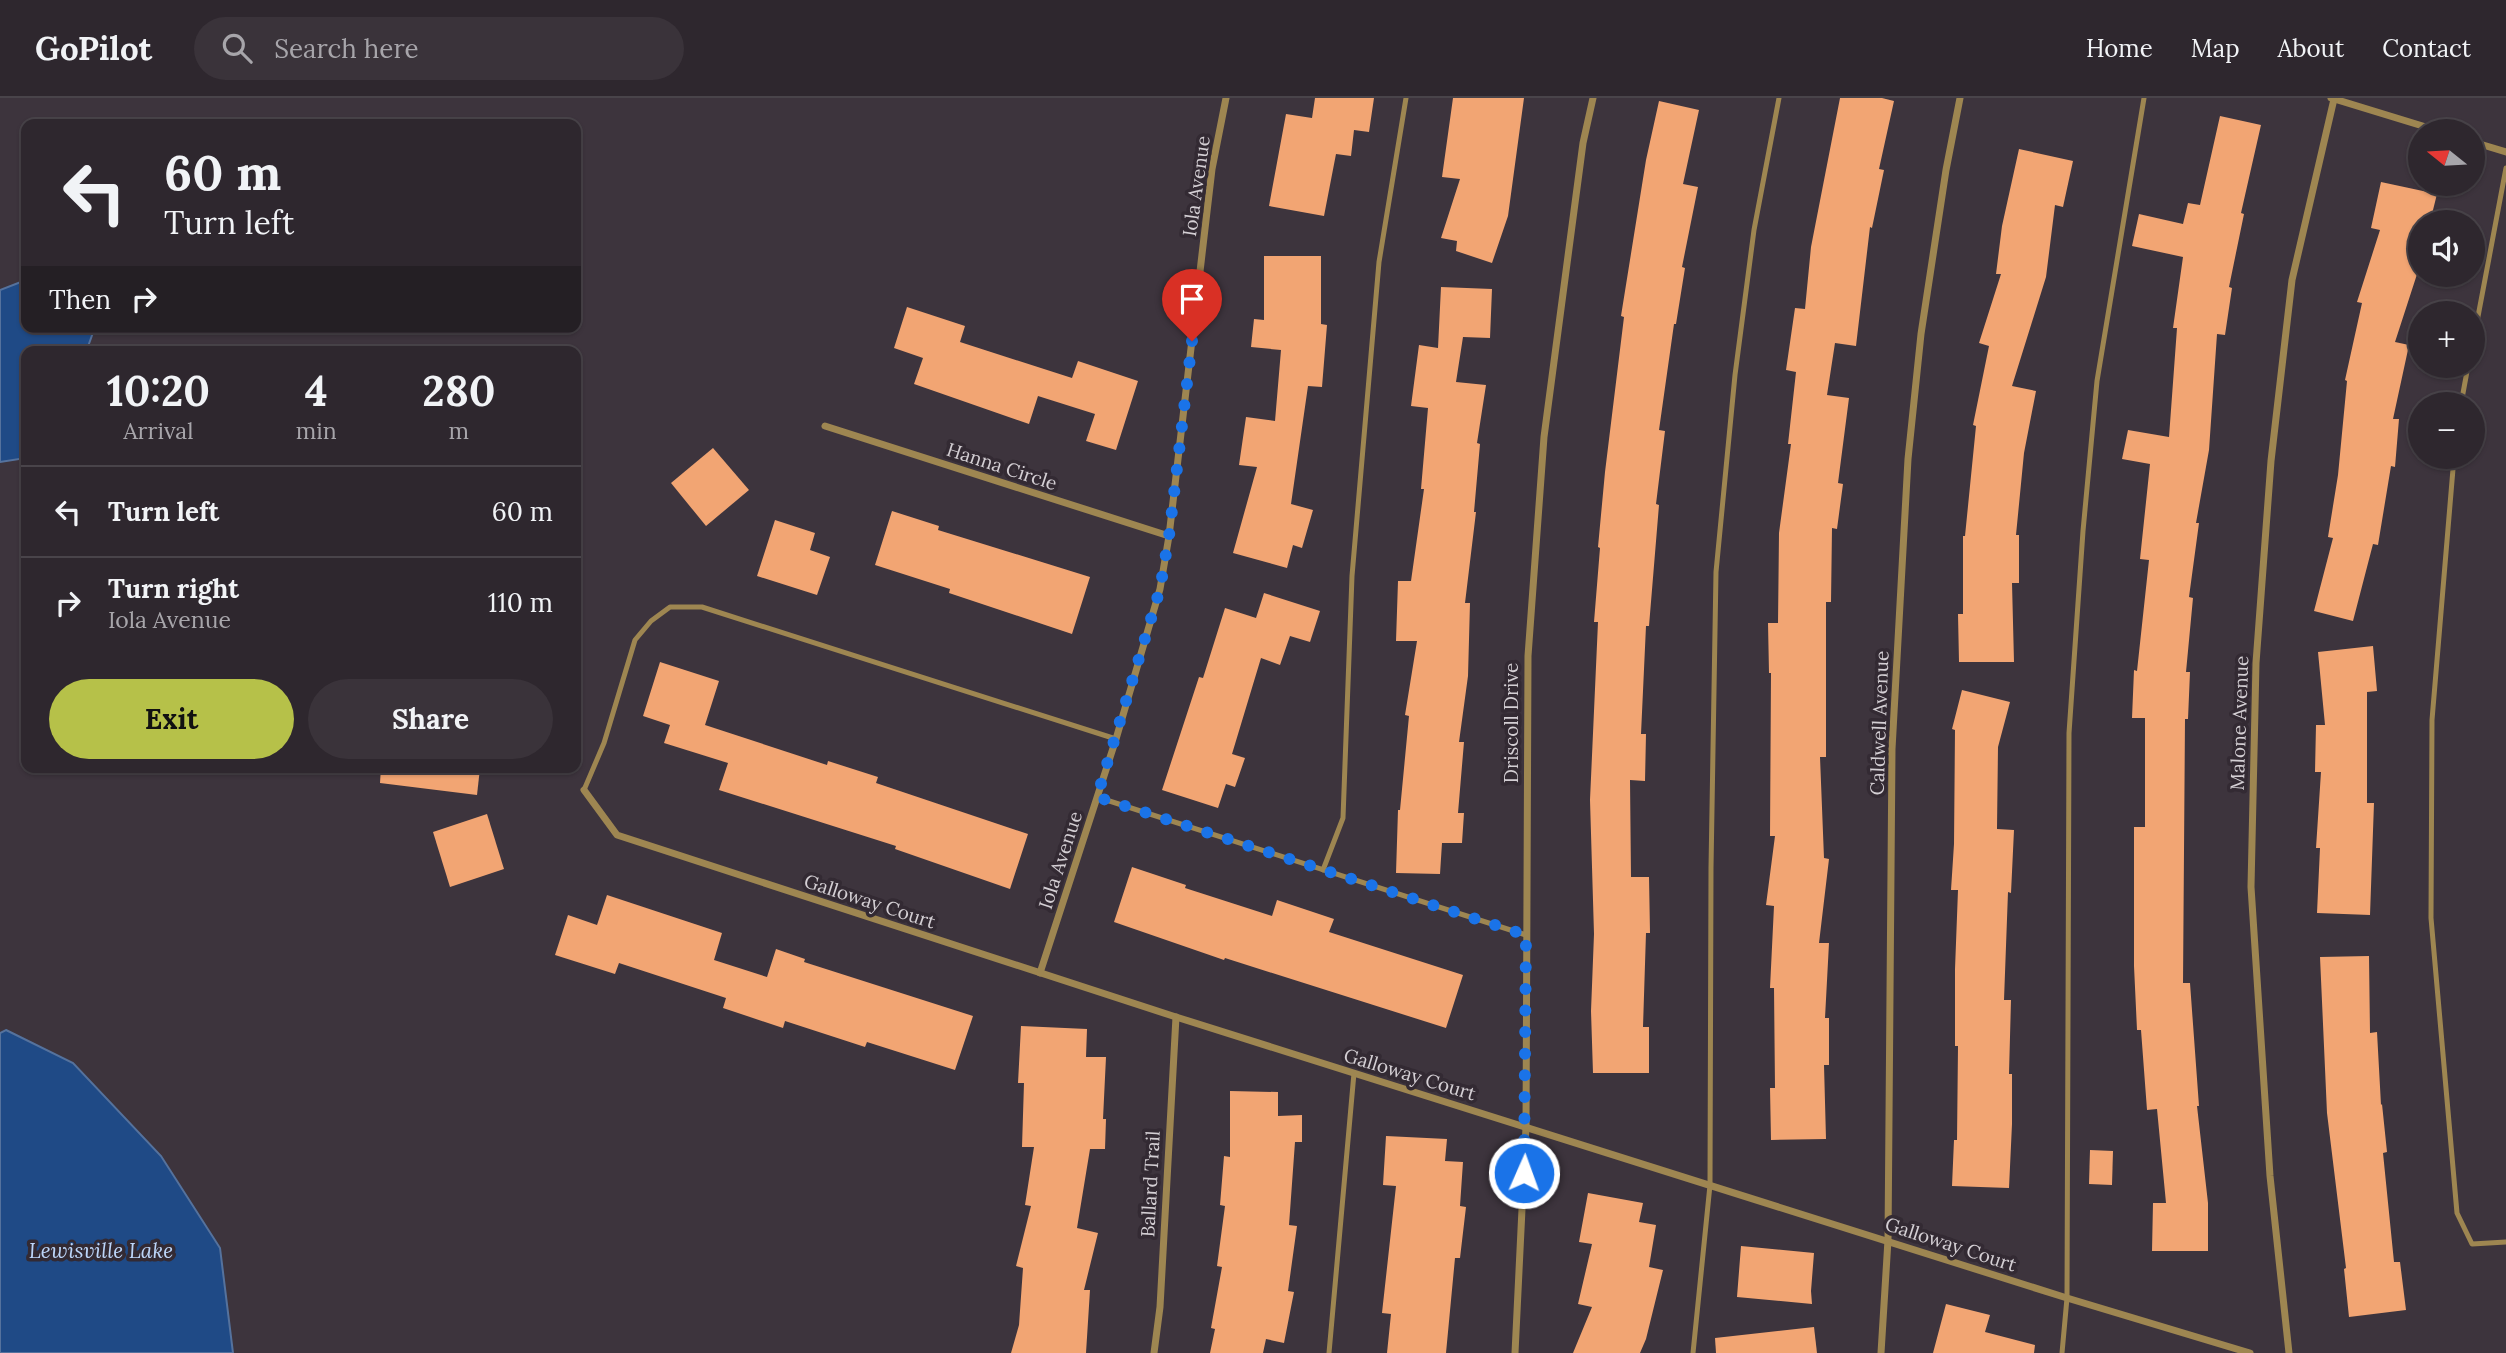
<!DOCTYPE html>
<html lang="en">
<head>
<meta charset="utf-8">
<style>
  :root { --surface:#2e272e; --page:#3a333a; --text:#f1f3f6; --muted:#a7a5aa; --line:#49444a; --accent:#b6c149 }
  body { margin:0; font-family:Lora,serif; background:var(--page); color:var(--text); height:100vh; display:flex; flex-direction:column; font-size:26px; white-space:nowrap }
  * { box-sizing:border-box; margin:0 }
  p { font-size:23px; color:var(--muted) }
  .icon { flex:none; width:38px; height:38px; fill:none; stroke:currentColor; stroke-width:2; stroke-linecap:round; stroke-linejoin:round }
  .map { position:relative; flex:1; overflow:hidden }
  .side { position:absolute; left:21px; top:248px; width:560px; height:427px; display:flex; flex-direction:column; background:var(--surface); border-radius:14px; box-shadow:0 2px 5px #0004,0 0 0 2px var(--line) }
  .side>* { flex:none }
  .top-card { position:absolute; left:21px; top:21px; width:560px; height:214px; border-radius:14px; box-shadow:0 2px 5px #0004,0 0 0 2px var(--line); background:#2e272e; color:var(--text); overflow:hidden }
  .needle { width:46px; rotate:288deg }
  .fabs { position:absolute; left:2408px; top:21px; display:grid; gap:14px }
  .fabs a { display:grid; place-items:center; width:77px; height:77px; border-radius:50%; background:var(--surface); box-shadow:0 2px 5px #0004,0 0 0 2px var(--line); font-size:35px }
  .pin { position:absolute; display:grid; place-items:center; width:60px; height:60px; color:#fff; margin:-72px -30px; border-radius:50% 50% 50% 0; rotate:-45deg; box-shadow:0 0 7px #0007 }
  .pin .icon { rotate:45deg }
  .me { position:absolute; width:77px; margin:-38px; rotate:2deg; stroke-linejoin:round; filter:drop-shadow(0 0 5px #0008) }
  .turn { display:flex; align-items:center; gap:24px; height:147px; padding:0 28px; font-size:32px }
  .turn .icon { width:91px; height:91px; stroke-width:2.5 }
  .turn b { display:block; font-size:49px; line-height:60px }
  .then { display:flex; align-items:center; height:66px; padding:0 28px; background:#0003; gap:14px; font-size:26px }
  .eta { display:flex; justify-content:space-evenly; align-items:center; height:119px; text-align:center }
  .eta b { font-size:42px; font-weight:700; line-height:49px }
  .cta { display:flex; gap:14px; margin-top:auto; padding:14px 28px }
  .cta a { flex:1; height:80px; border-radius:42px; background:var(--accent); color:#111; font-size:28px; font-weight:700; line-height:80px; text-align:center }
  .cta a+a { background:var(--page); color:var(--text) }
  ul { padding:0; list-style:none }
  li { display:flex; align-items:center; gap:21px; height:91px; padding:0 28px; border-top:2px solid var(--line) }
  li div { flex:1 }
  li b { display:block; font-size:26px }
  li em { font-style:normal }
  header { display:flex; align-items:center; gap:42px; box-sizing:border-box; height:98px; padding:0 35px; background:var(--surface); border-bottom:2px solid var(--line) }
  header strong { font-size:33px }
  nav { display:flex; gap:38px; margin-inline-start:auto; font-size:24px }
  .search { width:490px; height:63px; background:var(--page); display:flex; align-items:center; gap:18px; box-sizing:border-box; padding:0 24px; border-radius:38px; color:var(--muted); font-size:26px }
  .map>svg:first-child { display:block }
</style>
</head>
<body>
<header>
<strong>GoPilot</strong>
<div class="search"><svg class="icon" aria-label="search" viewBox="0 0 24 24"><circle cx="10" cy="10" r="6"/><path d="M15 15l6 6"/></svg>Search here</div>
<nav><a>Home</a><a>Map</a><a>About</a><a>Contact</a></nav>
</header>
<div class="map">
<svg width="2506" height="1255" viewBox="0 0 2506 1255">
  <rect width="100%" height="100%" fill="#3d343d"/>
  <!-- water -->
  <g fill="#1f4a86" stroke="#55729d" stroke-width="2">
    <polygon points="26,182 26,229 95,229 86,254 26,254 26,360 0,364 0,192"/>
    <polygon points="6,932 73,965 161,1058 220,1150 233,1255 0,1255 0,935"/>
  </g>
  <!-- building -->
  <g fill="#f2a573">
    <polygon points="1315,0 1374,0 1369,34 1354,32 1351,58 1336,56 1324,118 1269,108 1286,16 1312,20"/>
    <polygon points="1453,0 1524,0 1508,118 1492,165 1456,153 1457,143 1441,140 1460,81 1442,79"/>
    <polygon points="1840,0 1882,0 1894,3 1879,71 1884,72 1872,130 1870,129 1856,248 1835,245 1827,297 1849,300 1838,385 1843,386 1837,431 1832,430 1831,504 1826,504 1826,659 1820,659 1824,760 1829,761 1819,845 1829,845 1825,920 1829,920 1829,967 1824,967 1826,1041 1771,1042 1770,990 1775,990 1774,890 1770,890 1774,808 1766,807 1775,738 1770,738 1771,575 1769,575 1768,525 1778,525 1779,435 1791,346 1788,346 1796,274 1786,272 1795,210 1805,211 1811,149"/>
    <polygon points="1659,3 1699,12 1683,86 1698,89 1682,169 1685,170 1676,226 1674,226 1659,332 1665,333 1656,406 1659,407 1649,528 1646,528 1641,636 1646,636 1645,683 1630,682 1631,779 1649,779 1650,835 1646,835 1643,929 1649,929 1649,975 1593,975 1591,913 1594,836 1590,702 1598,524 1594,524 1600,450 1598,449 1605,374 1624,219 1621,218 1646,62"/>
    <polygon points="2220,18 2261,27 2241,115 2244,116 2229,189 2232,190 2225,237 2217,236 2209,352 2196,425 2199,425 2189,499 2193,500 2186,574 2190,574 2188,621 2185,621 2183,885 2190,885 2199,1008 2197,1008 2208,1105 2208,1153 2152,1153 2153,1105 2166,1105 2157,1011 2147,1012 2141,932 2137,932 2134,868 2134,729 2145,729 2145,620 2132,620 2134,572 2137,573 2149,462 2140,461 2150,366 2122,361 2128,332 2169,339 2177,230 2173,230 2183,159 2132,148 2139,116 2183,126 2188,105 2200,107"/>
    <polygon points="2019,51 2073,63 2063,109 2055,107 2046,179 2012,288 2036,293 2024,355 2016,437 2019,437 2019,485 2012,485 2014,564 1959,564 1958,516 1963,516 1963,438 1965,438 1976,328 1973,327 1989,248 1979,245 2001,176 1996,176 2002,128"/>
    <polygon points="2381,84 2437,96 2430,124 2420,124 2420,167 2395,244 2409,247 2393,321 2399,321 2395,369 2391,368 2378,447 2373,446 2353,523 2314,513 2333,440 2328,439 2338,377 2347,283 2345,282 2362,205 2357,204 2380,132 2371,130"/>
    <polygon points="1264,158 1321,158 1321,226 1327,227 1322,289 1308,288 1291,406 1313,412 1302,450 1293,447 1287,470 1233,455 1257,369 1239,367 1246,319 1275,323 1281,252 1251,249 1254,221 1264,222"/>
    <polygon points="1441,189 1492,191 1490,240 1463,239 1456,284 1486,287 1477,345 1480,346 1474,414 1476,414 1465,505 1470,505 1468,578 1459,644 1464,644 1458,715 1464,715 1462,745 1442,745 1440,776 1396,775 1398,712 1400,712 1409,618 1405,617 1417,543 1396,543 1398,483 1411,483 1424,391 1421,391 1428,310 1411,308 1419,247 1438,250"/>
    <polygon points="907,209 965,228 960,244 1072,280 1078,263 1138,283 1116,352 1086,343 1095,316 1038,298 1029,326 914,286 923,260 894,250"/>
    <polygon points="713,350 749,392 706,428 671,385"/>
    <polygon points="892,413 939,428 938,432 1090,479 1072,536 949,495 950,491 875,467"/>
    <polygon points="775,422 815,435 810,452 830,459 817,497 757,478"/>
    <polygon points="1264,495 1320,513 1310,544 1290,538 1280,567 1261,560 1232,656 1245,660 1235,689 1226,686 1218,710 1162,692 1199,579 1203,580 1225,510 1256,520"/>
    <polygon points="2373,548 2377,593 2367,594 2367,705 2374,705 2370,817 2317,815 2320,750 2316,750 2321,674 2315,674 2316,627 2325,627 2318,554"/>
    <polygon points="660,564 719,583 705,627 827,667 828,663 878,679 876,685 1028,736 1010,791 895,751 896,748 719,692 728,665 664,645 670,627 643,618"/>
    <polygon points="1962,592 2010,604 1998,649 1997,731 2014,732 2011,795 2008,794 2004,902 2011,902 2009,976 2012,976 2012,1026 2009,1090 1952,1088 1954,1042 1957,1042 1958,948 1955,948 1955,871 1958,792 1951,792 1954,746 1955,632 1952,631"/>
    <polygon points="381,670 480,670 477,697 380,685"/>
    <polygon points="487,716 504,771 450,789 433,734"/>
    <polygon points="1132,769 1186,787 1185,790 1272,818 1277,802 1334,821 1329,834 1463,877 1446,930 1225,860 1224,862 1114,824"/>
    <polygon points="607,797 722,835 714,862 767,879 776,851 805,861 804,864 973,918 955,972 867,944 865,949 785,923 783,930 723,910 726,900 619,865 615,876 555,857 568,817 597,827"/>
    <polygon points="2369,858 2370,935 2377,934 2381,1007 2382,1006 2387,1054 2383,1055 2394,1164 2400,1164 2406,1212 2349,1219 2344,1171 2346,1170 2327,1015 2320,859"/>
    <polygon points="1021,928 1087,931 1086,959 1106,959 1103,1021 1106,1021 1105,1051 1090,1051 1077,1130 1098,1135 1084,1192 1090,1192 1086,1255 1011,1255 1019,1227 1023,1170 1016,1168 1031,1108 1025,1107 1034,1049 1022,1049 1024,985 1018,985"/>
    <polygon points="1230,993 1278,994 1278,1018 1302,1017 1302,1044 1295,1044 1289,1127 1297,1128 1288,1193 1294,1194 1284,1245 1266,1241 1263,1255 1210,1255 1215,1231 1211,1230 1222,1169 1217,1168 1225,1108 1220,1107 1224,1058 1230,1059"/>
    <polygon points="1386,1038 1447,1041 1445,1063 1463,1064 1460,1108 1466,1109 1460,1160 1455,1160 1446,1255 1387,1255 1391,1216 1382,1215 1396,1088 1383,1087"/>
    <polygon points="2090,1052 2113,1053 2112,1087 2089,1086"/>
    <polygon points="1588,1095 1643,1105 1639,1124 1656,1127 1649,1169 1663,1172 1646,1241 1640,1255 1573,1255 1592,1209 1578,1206 1592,1146 1579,1144"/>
    <polygon points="1741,1148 1814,1155 1811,1193 1812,1206 1737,1199"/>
    <polygon points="1946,1206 1990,1217 1985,1234 2035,1247 2034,1255 1933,1255"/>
    <polygon points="1814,1229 1817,1255 1716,1255 1715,1240"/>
  </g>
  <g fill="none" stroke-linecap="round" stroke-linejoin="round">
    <!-- service -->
    <g stroke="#9e8651" stroke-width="5">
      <polyline points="2473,245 2506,70"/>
      <polyline points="2461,306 2468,268"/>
      <polyline points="2454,359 2432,622 2431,820 2457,1115 2472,1146 2506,1144"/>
      <polyline points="584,692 604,645 635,542 651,523 670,509 702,509 1116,641"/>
      <polyline points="1097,699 1526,837"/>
      <polyline points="1323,772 1343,720 1352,478 1379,164 1406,0"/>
      <polyline points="1329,1255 1354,975"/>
      <polyline points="1693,1255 1710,1087 1711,770 1716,474 1735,277 1754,132 1779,0"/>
      <polyline points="2062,1255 2067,1200 2069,635 2083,433 2097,283 2144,0"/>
    </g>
    <!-- minor -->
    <g stroke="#9e8651" stroke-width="7">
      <polyline points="2331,0 2439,33"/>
      <polyline points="2473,44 2506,54"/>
      <polyline points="825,328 1169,438"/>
      <polyline points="584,692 617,737 1176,919 2067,1200 2250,1255"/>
      <polyline points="1040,875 1116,641 1160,491 1169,438 1212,71 1226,0"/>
      <polyline points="1154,1255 1160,1209 1176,919"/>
      <polyline points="1515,1255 1526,1029 1528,558 1544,339 1583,45 1593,0"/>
      <polyline points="1881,1255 1888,1142 1892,651 1908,361 1921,236 1946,72 1960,0"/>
      <polyline points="2289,1255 2270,1078 2251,789 2256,565 2271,363 2292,182 2334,1"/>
    </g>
  </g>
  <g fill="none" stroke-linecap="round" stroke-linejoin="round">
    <!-- route -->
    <polyline stroke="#1a73e8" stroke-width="12" stroke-dasharray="0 21.6" points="1192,243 1169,438 1160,491 1097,699 1526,837 1524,1075"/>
  </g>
  <g text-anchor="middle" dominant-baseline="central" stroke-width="7" stroke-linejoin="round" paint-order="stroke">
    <!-- street labels -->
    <g font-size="19" fill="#d4cfd4" stroke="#332a33">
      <text transform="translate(1196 88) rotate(-82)">Iola Avenue</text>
      <text transform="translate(1002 368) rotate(18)">Hanna Circle</text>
      <text transform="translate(1511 625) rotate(-90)">Driscoll Drive</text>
      <text transform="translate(1879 625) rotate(-88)">Caldwell Avenue</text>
      <text transform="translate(2239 625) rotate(-88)">Malone Avenue</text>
      <text transform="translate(1060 762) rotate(-72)">Iola Avenue</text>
      <text transform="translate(870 803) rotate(18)">Galloway Court</text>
      <text transform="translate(1410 976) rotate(17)">Galloway Court</text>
      <text transform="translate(1150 1086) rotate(-87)">Ballard Trail</text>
      <text transform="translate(1951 1146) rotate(18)">Galloway Court</text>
    </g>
    <!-- water labels -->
    <g font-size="21" font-style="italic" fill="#bcd5f9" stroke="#332a33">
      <text x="101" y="1152">Lewisville Lake</text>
    </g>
  </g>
</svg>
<div class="fabs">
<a><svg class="needle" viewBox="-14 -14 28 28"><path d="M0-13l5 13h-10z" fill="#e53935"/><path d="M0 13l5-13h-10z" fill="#a7a5aa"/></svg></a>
<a><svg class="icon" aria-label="sound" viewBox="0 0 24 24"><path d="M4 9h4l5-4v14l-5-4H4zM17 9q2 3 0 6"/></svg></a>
<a>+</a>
<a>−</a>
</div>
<div class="pin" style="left:1192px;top:243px;background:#d93025"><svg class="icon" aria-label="arrive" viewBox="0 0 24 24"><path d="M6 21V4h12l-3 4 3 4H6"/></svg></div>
<svg class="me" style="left:1524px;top:1075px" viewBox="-20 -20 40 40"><circle r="17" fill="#1a73e8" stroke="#fff" stroke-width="3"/><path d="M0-11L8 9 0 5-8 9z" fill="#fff"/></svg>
<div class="top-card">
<div class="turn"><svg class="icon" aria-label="left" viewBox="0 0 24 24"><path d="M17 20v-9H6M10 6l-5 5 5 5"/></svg><div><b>60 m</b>Turn left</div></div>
<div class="then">Then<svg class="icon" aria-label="right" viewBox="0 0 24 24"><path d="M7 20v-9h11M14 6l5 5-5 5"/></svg></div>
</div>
<section class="side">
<div class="eta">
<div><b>10:20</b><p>Arrival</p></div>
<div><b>4</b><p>min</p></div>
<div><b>280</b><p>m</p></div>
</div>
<ul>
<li><svg class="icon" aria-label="left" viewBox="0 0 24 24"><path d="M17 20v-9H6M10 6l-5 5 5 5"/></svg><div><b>Turn left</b></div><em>60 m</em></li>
<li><svg class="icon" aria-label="right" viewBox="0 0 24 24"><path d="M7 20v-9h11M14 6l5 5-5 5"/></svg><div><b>Turn right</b><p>Iola Avenue</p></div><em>110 m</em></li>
</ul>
<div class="cta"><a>Exit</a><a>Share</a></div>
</section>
</div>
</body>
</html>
